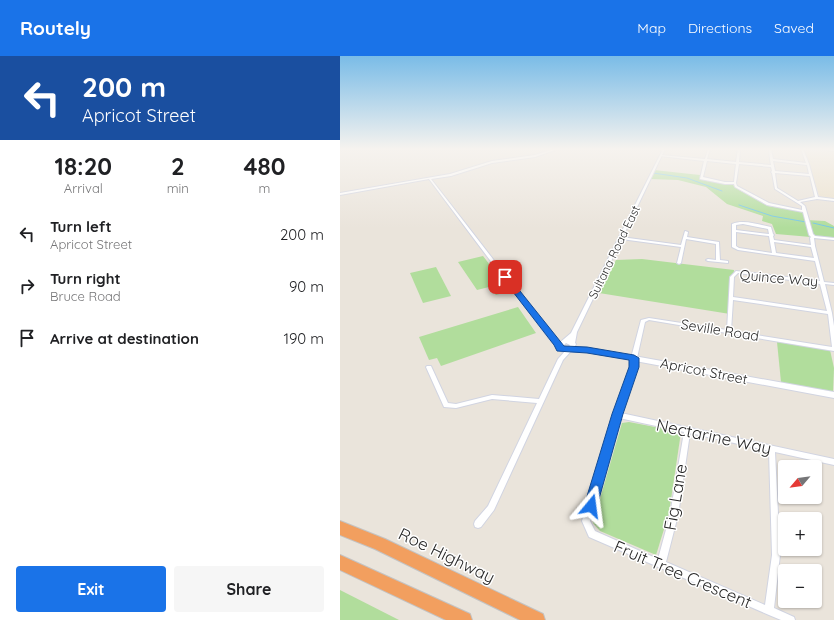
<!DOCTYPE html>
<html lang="en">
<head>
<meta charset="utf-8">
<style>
  :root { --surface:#fff; --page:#f6f6f6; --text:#202124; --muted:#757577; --accent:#1a73e8 }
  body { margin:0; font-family:Quicksand,sans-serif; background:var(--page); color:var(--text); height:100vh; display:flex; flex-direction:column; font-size:15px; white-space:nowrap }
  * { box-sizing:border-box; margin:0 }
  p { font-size:13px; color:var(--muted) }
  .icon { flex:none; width:22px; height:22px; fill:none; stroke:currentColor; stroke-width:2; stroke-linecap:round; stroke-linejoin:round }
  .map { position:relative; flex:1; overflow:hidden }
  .details { display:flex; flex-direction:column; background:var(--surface); width:340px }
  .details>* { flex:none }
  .hud { background:#1a4fa0; color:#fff; overflow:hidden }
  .needle { width:26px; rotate:241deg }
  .buttons { position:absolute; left:438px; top:404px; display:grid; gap:8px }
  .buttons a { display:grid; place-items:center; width:44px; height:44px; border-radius:4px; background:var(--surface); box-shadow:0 1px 3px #0004; font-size:20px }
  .pin { position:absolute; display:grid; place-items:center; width:34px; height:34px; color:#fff; margin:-17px; border-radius:8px; box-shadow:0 2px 6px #0006 }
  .me { position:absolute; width:44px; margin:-22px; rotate:16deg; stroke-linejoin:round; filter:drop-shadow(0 0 3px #0008) }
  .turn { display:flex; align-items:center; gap:14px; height:84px; padding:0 16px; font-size:18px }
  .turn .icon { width:52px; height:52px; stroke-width:2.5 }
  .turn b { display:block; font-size:28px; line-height:34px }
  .eta { display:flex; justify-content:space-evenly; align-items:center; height:68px; text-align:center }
  .eta b { font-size:24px; font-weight:800; line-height:28px }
  .cta { display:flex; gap:8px; margin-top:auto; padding:8px 16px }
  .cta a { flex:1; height:46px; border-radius:4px; background:var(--accent); color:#fff; font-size:16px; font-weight:800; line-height:46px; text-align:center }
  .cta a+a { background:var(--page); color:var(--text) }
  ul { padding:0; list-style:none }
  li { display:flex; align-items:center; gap:12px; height:52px; padding:0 16px }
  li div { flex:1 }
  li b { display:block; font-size:15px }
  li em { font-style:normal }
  header { display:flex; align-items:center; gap:24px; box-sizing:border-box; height:56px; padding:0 20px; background:var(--accent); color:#fff }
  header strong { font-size:19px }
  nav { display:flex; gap:22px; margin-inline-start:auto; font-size:14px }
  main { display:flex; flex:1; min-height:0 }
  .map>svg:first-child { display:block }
</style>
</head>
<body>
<header>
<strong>Routely</strong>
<nav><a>Map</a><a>Directions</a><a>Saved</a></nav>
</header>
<main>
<section class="details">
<div class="hud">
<div class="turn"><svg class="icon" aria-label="left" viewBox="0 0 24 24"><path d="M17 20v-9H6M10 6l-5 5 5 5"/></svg><div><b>200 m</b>Apricot Street</div></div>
</div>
<div class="eta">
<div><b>18:20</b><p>Arrival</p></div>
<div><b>2</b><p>min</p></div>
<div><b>480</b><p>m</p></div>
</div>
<ul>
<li><svg class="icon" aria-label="left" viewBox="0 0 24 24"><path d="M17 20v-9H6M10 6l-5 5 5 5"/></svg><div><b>Turn left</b><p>Apricot Street</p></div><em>200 m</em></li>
<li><svg class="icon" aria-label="right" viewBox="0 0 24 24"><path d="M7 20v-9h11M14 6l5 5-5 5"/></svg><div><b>Turn right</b><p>Bruce Road</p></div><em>90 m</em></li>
<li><svg class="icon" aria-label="arrive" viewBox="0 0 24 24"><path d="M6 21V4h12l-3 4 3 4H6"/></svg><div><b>Arrive at destination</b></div><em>190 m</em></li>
</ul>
<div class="cta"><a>Exit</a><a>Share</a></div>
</section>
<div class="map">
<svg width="494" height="564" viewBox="0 0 494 564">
  <rect width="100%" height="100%" fill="#eae4db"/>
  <!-- education -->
  <polygon fill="#ebe1cc" points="464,93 494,94 494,143 480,142"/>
  <!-- green -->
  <g fill="#b1dd9c">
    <polygon points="314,114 360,119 360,123 393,129 401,135 428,150 465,156 466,164 485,165 494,170 494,183 436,178 432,168 422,165 423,160 387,148 366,131 338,124 310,123"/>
    <polygon points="143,200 170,235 156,239 149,231 137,234 118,206"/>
    <polygon points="302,203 394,214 390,258 259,237 276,204"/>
    <polygon points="96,211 111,240 83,247 70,217"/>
    <polygon points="178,251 196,277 101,310 97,302 89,304 79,281"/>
    <polygon points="437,286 490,294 494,312 493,336 441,326"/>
    <polygon points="289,366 341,376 329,457 316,499 260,475 253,467 282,367"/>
    <polygon points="0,534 59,564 0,564"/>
  </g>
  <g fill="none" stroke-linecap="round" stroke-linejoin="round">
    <!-- stream -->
    <g stroke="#76c7e5" stroke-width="1">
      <polyline points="313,117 347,122 382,135"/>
      <polyline points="399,149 432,160 466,166"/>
      <polyline points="473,167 494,172"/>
    </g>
    <defs>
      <g id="minor">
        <path d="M214,93H218L195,101L152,107L111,120L91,123L214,282L221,288L222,289L221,290C217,291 213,287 210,284L89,123L0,139V137L110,118L152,105L195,99Z"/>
        <path d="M368,93H370L367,103L396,106L398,93H400L399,106L431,109L430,104V103L429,93H431L433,103L466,107L461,93H463L469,108L478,141L494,143V145L477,143L460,146L465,150L473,178L475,180L494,182V184L474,182L475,190L484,226L494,227V229L485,228L492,257L494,270V295L309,264L305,266L297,302V311L281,357L494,403V409L435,396L440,499L434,552L454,561L455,564H441L429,559L249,481L242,465L274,359L291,311V302L301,264L309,262L387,274L390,221L396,215L480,225L475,205L398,194L392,191V168C404,163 419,169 431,171L433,178L434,179L433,180L434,184L471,189L470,182L471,181L469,179L463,156L427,149L395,131L394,128H385L360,123L364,105L320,100L321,99L365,103ZM367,105L396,108L394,126H385L363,121ZM433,105L467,109L469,118L435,115ZM399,108L431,111L432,115L431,116L432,117L435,133L462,150V154L429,147L397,130L396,127ZM435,117L470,120L475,141L458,145L437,132ZM403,168L428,173L429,178L396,174V169ZM396,176L429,180L432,197L399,192L396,190ZM434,186L471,191L474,202L436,197ZM398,217L480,228L487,255L393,241L394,221ZM393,244L488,258L492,291L391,275ZM279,362L344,376L330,459L318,503L255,475L250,465ZM350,377L429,395L432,499L425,549L326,506L338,459Z"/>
        <polygon points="485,93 494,93 494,95 486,94"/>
        <polygon points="345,175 348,176 347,181 379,186 380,204 388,205 388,207 368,205 366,204 368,203 376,204 376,188 346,183 341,207 339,208 337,207 341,191 281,183 279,182 281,181 341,189"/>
        <polygon points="229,292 232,294 223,304 154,454 141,471 138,472 135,471 134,468 135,465 148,450 197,347 152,343 116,352 104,351 86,311 87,310 91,310 108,347 116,348 152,339 199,343 218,303 227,293"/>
      </g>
      <path id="tertiary" d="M323,93H325L237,276L235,287L236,288L234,292H247L294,300L494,336V342L247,296H223C220,295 218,293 216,290L217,289L231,277ZM226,287L230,289L228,292H225L223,290Z"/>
      <g id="motorway">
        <polygon points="0,465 45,483 203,558 205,564 180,564 35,493 0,479"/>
        <polygon points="0,499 130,558 132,564 106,564 0,514"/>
      </g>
    </defs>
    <!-- minor casing -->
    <use href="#minor" stroke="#d1d4e1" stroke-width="2"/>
    <!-- tertiary casing -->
    <use href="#tertiary" stroke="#d1d4e1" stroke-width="2"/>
    <!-- motorway casing -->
    <use href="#motorway" stroke="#c3c3c3" stroke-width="2"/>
    <!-- minor -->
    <use href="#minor" fill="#fff" fill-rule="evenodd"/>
    <!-- tertiary -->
    <use href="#tertiary" fill="#fff" fill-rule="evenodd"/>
    <!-- motorway -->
    <use href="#motorway" fill="#f29f5f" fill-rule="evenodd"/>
  </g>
  <!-- sky -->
  <linearGradient id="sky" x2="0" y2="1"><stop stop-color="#7abce7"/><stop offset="0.54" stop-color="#f6f3ef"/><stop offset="1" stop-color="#f6f3ef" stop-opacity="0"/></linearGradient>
  <rect width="494" height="172" fill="url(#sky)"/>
  <!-- route -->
  <polygon fill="#1a73e8" stroke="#114b97" points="163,220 168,220 224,290 247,291 294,299 299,302 299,311 283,358 257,450 256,454 251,456 246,454 244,450 272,358 289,311 289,304 247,297 217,295 214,289 163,223"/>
  <g text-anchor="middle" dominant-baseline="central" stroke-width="3" stroke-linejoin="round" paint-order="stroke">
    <!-- far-street labels -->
    <g font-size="12" fill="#292929" stroke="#fff">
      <text transform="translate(274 196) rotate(-64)">Sultana Road East</text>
    </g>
    <!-- street labels -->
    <g font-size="14" fill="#292929" stroke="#fff">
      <text transform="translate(439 222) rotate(5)">Quince Way</text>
      <text transform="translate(380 274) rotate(9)">Seville Road</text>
      <text transform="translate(364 315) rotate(11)">Apricot Street</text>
    </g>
    <!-- near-street labels -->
    <g font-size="17" fill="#292929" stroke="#fff">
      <text transform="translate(374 380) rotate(12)">Nectarine Way</text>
      <text transform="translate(335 441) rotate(-80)">Fig Lane</text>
      <text transform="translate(107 499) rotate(26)">Roe Highway</text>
      <text transform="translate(343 518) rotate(23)">Fruit Tree Crescent</text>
    </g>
  </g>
</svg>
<div class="buttons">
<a><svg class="needle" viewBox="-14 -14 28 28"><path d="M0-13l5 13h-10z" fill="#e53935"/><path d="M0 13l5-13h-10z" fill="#757577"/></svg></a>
<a>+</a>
<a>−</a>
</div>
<div class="pin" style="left:165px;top:221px;background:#d93025"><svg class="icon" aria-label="arrive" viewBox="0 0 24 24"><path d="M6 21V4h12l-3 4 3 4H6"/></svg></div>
<svg class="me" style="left:251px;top:450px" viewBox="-20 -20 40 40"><path d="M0-17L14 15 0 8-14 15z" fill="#1a73e8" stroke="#fff" stroke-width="4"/></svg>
</div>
</main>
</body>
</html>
